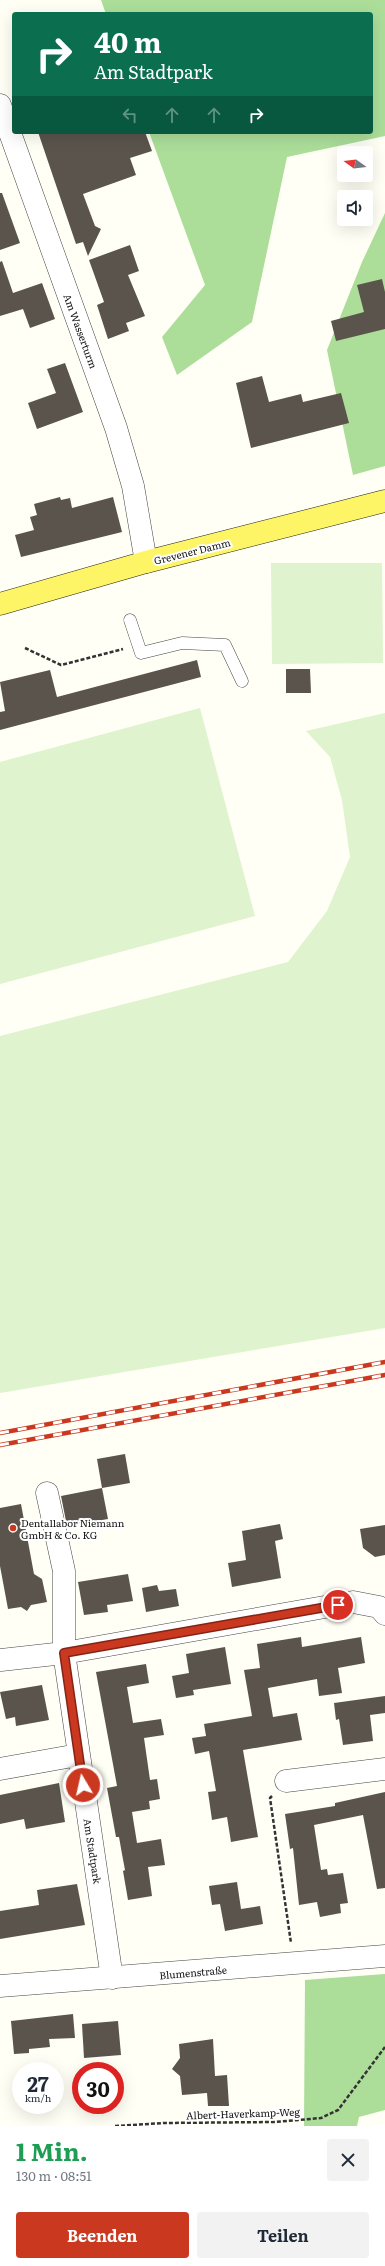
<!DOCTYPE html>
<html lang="de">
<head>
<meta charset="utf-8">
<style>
  :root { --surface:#fff; --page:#f2f2f3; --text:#1f2937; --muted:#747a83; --accent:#ca3820 }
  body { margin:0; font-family:Literata,serif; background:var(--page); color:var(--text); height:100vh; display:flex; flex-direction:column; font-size:15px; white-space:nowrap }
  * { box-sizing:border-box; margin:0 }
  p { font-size:13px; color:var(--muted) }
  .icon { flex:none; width:22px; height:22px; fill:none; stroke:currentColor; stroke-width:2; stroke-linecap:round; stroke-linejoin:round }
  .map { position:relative; height:2126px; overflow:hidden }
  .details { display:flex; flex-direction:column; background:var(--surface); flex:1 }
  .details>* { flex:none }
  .hud { position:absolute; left:12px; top:12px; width:361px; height:122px; border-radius:4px; box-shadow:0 4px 16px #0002; background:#0b6e4f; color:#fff; overflow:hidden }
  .needle { width:26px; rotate:285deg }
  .fabs { position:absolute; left:337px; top:146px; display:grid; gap:8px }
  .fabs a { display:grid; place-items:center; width:36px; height:36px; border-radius:4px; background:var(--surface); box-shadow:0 4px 16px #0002; font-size:20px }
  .speed { position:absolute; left:12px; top:2062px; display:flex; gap:8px; font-size:20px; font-weight:700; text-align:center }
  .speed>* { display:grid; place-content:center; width:52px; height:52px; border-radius:50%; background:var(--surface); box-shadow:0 4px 16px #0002; line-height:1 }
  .speed small { font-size:10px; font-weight:400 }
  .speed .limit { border:6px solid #d22; background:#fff; color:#111 }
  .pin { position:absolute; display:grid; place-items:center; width:34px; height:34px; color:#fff; margin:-17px; border:2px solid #fff; border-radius:50%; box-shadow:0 1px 4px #0007 }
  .me { position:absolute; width:44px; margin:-22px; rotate:351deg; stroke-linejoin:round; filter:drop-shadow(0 0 3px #0008) }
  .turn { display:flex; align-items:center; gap:14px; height:84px; padding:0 16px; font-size:18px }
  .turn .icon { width:52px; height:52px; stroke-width:2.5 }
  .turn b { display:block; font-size:28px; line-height:34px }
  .lanes { display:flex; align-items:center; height:38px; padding:0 16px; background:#0003; justify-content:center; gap:20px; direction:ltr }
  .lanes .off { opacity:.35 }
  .round { display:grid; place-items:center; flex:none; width:42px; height:42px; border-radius:4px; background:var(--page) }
  .overview { display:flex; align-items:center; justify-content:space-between; height:68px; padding:0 16px }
  h1 { font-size:24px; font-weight:700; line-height:30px; color:#1e9e55 }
  .button { display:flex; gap:8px; margin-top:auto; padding:8px 16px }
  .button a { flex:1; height:46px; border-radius:4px; background:var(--accent); color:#fff; font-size:16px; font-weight:700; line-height:46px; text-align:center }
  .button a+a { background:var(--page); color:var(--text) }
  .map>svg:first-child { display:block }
</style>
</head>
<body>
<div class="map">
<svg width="385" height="2126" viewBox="0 0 385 2126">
  <rect width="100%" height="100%" fill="#fffff5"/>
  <!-- forest -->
  <g fill="#acde9a">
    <polygon points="101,0 385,0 385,136 287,157 252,322 177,375 162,337 205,285 149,132 371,132 371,14 106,14"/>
    <polygon points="385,213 385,466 353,475 327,350 362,262"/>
    <polygon points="385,1974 385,2110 359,2117 357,2126 304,2126 305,1980"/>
  </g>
  <!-- pitch -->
  <g fill="#dff3ce">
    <polygon points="271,563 382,563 383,663 272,664"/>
    <polygon points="200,708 255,916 0,984 0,762"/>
    <polygon points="385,713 385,1328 0,1393 0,1036 288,962 327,911 350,857 342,800 330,757 306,731"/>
  </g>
  <!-- building -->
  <g fill="#5a544c">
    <polygon points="38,132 145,132 152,151 130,158 136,175 83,194 95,226 101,229 88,256 83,242 76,244"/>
    <polygon points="0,193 2,193 20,243 0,250"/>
    <polygon points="130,245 139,271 128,275 145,316 126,323 129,331 108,339 97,305 104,302 89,260"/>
    <polygon points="2,261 13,293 42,283 55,319 30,328 23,309 0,316 0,262"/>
    <polygon points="382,279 385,292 385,329 336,341 331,321 364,312 357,285"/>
    <polygon points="65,363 83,412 37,429 28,403 56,393 47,369"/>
    <polygon points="262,376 269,402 301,394 303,402 341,393 349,423 251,448 236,383"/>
    <polygon points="60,497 61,500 70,498 72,508 113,497 122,532 21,557 15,535 34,530 30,517 37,515 34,504"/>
    <polygon points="197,660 201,677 0,730 0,712 5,711 0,682 50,670 57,697"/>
    <polygon points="286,669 310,669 311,693 286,693"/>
    <polygon points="125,1454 130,1483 102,1488 97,1459"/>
    <polygon points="102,1488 108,1519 67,1526 61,1496"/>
    <polygon points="21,1504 34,1574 42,1579 47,1602 31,1605 27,1611 21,1607 8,1609 0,1566 0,1508"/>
    <polygon points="280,1524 283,1539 275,1541 281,1578 232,1587 228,1563 246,1560 242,1531"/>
    <polygon points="385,1525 385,1555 375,1557 363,1548 360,1529"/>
    <polygon points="128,1574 133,1601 107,1605 108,1612 84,1615 78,1582"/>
    <polygon points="157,1585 159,1591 176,1589 179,1606 146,1612 142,1588"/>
    <polygon points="301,1637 302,1647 361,1637 365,1663 338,1668 342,1693 319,1696 317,1679 268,1688 273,1717 297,1713 302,1740 243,1750 258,1837 231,1842 227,1817 212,1820 208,1792 216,1791 209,1751 195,1754 192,1738 206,1736 204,1724 252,1716 244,1670 260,1668 257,1644"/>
    <polygon points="225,1647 231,1684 193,1690 194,1695 176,1698 172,1676 189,1673 186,1654"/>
    <polygon points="146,1664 149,1683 127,1687 133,1723 161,1719 164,1735 144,1738 150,1780 157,1779 160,1799 149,1801 150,1809 132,1812 137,1843 161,1839 165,1865 148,1867 152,1896 128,1900 123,1871 125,1870 122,1854 119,1837 116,1837 107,1788 117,1786 96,1672"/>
    <polygon points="42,1685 49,1720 16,1726 15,1717 6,1719 0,1692"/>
    <polygon points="385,1696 385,1713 370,1715 373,1741 343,1745 339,1719 336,1720 334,1703"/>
    <polygon points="59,1783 65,1822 26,1829 24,1819 0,1824 0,1795"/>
    <polygon points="385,1792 385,1888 377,1889 363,1815 314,1825 321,1870 327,1869 328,1875 343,1873 348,1903 340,1904 341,1913 320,1917 317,1902 299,1905 293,1848 290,1849 285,1814 335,1806 335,1803"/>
    <polygon points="237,1882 241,1909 260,1906 263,1924 225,1931 220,1904 212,1905 209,1886"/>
    <polygon points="77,1884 85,1925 0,1939 0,1911 39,1905 37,1890"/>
    <polygon points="73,2014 75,2038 49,2039 50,2047 29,2049 29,2053 14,2054 11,2021"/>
    <polygon points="118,2021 121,2055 84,2058 82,2024"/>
    <polygon points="213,2039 215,2076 227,2075 229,2106 208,2106 207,2093 182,2095 180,2076 172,2069 180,2058 179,2044"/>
  </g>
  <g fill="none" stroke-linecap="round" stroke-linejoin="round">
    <defs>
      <polyline id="service" points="130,620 141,653 182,643 225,645 242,681"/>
      <g id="minor">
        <polyline points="0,105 116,428 133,486 146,562"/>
        <polyline points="47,1493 64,1571 64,1653 112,1978"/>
        <polyline points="1,1660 64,1653 353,1602 379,1607 385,1614"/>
        <polyline points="0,1769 78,1755"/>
        <polyline points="286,1781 385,1769"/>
        <polyline points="0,1986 385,1956"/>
      </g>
      <polyline id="primary" points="0,604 146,562 385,501"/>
    </defs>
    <!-- service casing -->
    <use href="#service" stroke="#444" stroke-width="13"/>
    <!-- minor casing -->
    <use href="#minor" stroke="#444" stroke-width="23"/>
    <!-- primary casing -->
    <use href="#primary" stroke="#222" stroke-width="23"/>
    <!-- path -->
    <g stroke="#333" stroke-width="2.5" stroke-dasharray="4 2" stroke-linecap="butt">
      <polyline points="25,648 61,665 123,649"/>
      <polyline points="272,1796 270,1798 291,1943"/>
      <polyline points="115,2126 163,2123 275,2122 321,2118 338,2110 385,2047"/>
    </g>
    <!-- service -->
    <use href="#service" stroke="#fff" stroke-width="12"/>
    <!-- minor -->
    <use href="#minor" stroke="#fff" stroke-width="22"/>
    <!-- primary -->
    <use href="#primary" stroke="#fef566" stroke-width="22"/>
    <defs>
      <g id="rail">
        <polyline points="0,1433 385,1362"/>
        <polyline points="0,1445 385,1375"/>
      </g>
    </defs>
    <!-- rail casing -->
    <use href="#rail" stroke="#ca3820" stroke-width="4.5"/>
    <!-- rail -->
    <use href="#rail" stroke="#fff" stroke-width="3" stroke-dasharray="9" stroke-linecap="butt"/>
  </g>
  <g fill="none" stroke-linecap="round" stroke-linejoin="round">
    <defs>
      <polyline id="route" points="83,1785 64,1653 338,1605"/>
    </defs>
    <!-- route casing -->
    <use href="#route" stroke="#832415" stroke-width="10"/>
    <!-- route -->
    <use href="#route" stroke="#ca3820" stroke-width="7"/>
  </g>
  <!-- markers -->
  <circle fill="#ca3820" stroke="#fff" stroke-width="1.5" cx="13" cy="1528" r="4"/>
  <g text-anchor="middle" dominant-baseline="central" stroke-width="4" stroke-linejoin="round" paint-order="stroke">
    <!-- street labels -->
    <g font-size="10" fill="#111" stroke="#fff">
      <text transform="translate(81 331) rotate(70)">Am Wasserturm</text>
      <text transform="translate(192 551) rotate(-14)">Grevener Damm</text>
      <text transform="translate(93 1851) rotate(81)">Am Stadtpark</text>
      <text transform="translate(193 1972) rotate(-5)">Blumenstraße</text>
      <text transform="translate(243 2113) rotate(-2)">Albert-Haverkamp-Weg</text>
    </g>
    <!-- poi labels -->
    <g font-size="10" fill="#111" stroke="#fff" text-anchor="start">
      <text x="21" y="1522">Dentallabor Niemann<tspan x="21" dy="12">GmbH &amp; Co. KG</tspan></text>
    </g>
  </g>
</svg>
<div class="fabs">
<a><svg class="needle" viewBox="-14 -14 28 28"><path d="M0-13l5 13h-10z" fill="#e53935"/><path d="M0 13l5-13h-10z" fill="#747a83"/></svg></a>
<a><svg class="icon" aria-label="sound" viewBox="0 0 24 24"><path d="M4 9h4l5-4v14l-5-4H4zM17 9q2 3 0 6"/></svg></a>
</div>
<div class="speed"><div>27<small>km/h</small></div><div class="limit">30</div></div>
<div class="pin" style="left:338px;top:1605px;background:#d93025"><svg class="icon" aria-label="arrive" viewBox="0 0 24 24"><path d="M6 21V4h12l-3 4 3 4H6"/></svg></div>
<svg class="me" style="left:83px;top:1785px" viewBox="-20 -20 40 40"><circle r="17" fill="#ca3820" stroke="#fff" stroke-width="3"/><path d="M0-11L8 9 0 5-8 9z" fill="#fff"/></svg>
<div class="hud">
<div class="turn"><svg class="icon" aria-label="right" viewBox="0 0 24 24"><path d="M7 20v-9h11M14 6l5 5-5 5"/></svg><div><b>40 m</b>Am Stadtpark</div></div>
<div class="lanes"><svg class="icon off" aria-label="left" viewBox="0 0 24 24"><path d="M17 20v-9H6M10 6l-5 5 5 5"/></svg><svg class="icon off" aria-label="ahead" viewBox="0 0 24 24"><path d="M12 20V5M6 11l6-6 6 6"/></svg><svg class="icon off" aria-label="ahead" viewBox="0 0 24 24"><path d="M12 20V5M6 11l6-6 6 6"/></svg><svg class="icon" aria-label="right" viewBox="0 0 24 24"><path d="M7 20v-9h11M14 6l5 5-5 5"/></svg></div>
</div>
</div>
<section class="details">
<div class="overview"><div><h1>1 Min.</h1><p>130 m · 08:51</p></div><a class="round"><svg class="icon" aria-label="close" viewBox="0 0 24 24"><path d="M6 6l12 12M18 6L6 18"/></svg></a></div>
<div class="button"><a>Beenden</a><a>Teilen</a></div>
</section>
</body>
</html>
